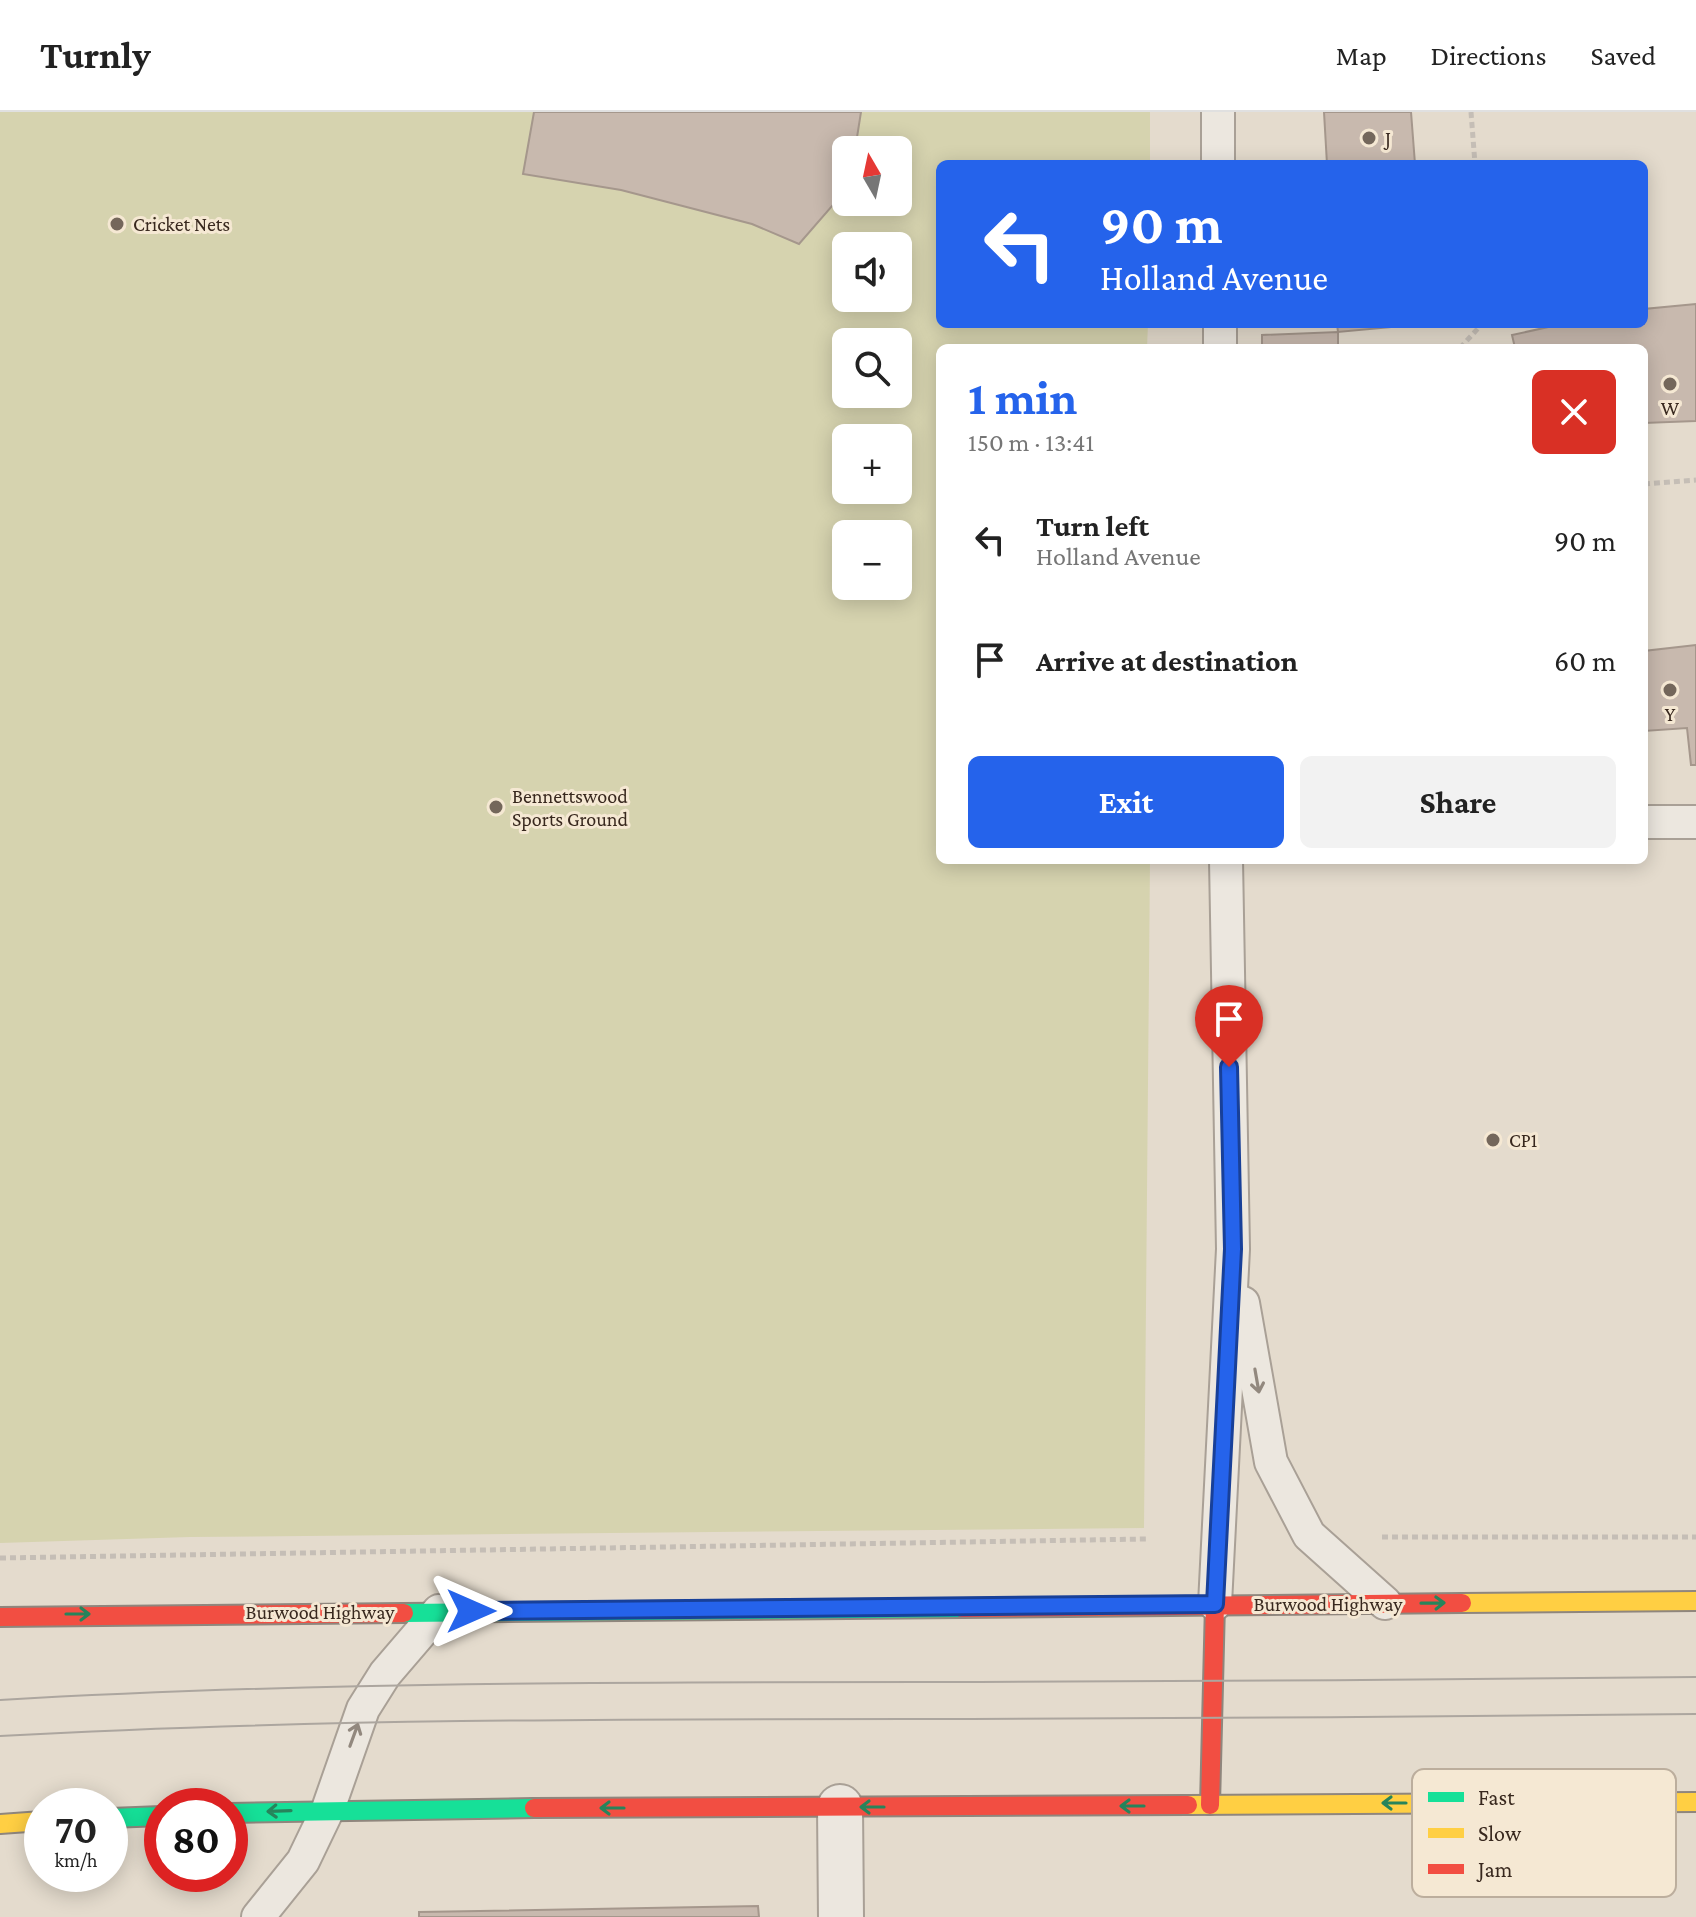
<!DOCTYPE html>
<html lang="en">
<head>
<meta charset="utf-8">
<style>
  :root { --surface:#fff; --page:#f2f2f2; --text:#222; --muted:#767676; --line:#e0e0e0; --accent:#2563eb }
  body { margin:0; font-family:"Crimson Pro",serif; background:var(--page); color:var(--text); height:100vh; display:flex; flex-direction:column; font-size:30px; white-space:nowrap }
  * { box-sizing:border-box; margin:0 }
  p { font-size:26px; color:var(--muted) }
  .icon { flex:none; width:44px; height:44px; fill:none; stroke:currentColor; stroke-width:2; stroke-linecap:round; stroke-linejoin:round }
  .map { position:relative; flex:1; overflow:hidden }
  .panel { position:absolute; left:936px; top:232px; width:712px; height:520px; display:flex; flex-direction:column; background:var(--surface); border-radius:12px; box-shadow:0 4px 20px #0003 }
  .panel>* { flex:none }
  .hud { position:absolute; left:936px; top:48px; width:712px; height:168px; border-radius:12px; box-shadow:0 4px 20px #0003; background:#2563eb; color:#fff; overflow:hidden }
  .needle { width:52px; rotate:351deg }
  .buttons { position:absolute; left:832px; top:24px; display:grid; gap:16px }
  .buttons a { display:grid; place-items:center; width:80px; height:80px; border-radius:12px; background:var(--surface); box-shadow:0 4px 20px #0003; font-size:40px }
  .speed { position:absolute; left:24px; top:1676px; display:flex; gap:16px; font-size:40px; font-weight:700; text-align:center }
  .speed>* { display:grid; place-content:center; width:104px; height:104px; border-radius:50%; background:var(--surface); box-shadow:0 4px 20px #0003; line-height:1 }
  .speed small { font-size:20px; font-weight:400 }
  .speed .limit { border:12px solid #d22; background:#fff; color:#111 }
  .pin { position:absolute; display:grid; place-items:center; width:68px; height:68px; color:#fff; margin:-82px -34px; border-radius:50% 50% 50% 0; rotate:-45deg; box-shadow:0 0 8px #0007 }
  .pin .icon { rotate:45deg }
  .me { position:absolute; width:88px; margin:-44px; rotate:90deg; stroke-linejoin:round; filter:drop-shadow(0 0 6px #0008) }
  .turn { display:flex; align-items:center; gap:28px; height:168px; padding:0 32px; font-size:36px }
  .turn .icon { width:104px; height:104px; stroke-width:2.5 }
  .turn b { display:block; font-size:56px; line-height:68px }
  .round { display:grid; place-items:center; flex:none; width:84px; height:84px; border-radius:12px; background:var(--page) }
  .headline { display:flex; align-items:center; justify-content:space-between; height:136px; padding:0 32px }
  h1 { font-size:48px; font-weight:700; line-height:60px; color:var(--accent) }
  .primary-button { display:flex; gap:16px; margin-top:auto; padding:16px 32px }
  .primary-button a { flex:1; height:92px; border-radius:12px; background:var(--accent); color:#fff; font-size:32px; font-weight:700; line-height:92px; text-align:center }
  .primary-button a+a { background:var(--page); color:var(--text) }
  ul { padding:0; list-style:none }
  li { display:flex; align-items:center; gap:24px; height:120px; padding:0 32px }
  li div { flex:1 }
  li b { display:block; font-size:30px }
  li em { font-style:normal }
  header { display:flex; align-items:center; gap:48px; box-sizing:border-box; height:112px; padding:0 40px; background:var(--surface); border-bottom:2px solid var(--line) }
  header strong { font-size:38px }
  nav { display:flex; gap:44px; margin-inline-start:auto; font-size:28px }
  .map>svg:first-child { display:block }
</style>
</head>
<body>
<header>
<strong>Turnly</strong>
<nav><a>Map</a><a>Directions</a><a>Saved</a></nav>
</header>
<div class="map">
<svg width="1696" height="1805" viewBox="0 0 1696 1805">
  <rect width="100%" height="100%" fill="#e4dbcd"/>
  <!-- green -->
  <path fill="#d6d3af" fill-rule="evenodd" d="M0,0H1150V52H940V212H1148L1147,236H940V748H1150L1144,1416L190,1425L0,1431ZM846,38H898V90H846ZM846,134H898V186H846ZM846,230H898V282H846ZM846,326H898V378H846ZM846,422H898V474H846Z"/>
  <!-- building -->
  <g fill="#c8b9ae" stroke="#a5978c" stroke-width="2">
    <polygon points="534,0 861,0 855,38 846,38 846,78 799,132 752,112 621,78 523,62"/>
    <polygon points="1324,0 1411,0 1415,52 1327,52"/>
    <polygon points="1696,192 1696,309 1644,311 1644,236 1515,236 1512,223 1562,212 1644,212 1644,197"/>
    <polygon points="1337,212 1424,212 1338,220"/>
    <polygon points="1338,220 1338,236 1262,236 1262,223"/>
    <polygon points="1696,533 1696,653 1691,653 1687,616 1644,619 1644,539"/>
    <polygon points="758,1794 759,1805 419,1805 419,1800"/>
  </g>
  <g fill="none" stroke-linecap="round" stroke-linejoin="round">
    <defs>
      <g id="lane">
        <polyline points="1218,0 1218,52"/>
        <polyline points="1220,212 1220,236"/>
        <polyline points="1644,710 1696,710"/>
        <polyline points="1243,1191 1271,1350 1309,1423 1385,1491"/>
        <polyline points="1215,1492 1233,1137 1226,748"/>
        <polyline points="258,1805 303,1749 328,1697 363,1597 385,1562 439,1499"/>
      </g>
      <polyline id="street" points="840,1695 841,1805"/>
      <g id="fast">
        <polyline points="404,1501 962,1496"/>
        <polyline points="230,1701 534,1696"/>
        <polyline points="110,1706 162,1704"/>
      </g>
      <g id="slow">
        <polyline points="1462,1491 1696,1489"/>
        <polyline points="1188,1693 1696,1690"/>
        <polyline points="0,1712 42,1709"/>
      </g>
      <g id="jam">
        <polyline points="962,1496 1462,1491"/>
        <polyline points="0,1505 404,1501"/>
        <polyline points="1210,1693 1215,1492"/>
        <polyline points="534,1696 1188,1693"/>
      </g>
    </defs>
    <!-- lane casing -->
    <use href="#lane" stroke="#a9a096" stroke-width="36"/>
    <!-- street casing -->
    <use href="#street" stroke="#a9a096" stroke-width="48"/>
    <!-- fast casing -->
    <use href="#fast" stroke="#8f867d" stroke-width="22"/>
    <!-- slow casing -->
    <use href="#slow" stroke="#8f867d" stroke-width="22"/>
    <!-- jam casing -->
    <use href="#jam" stroke="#8f867d" stroke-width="22"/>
    <!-- path -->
    <g stroke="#c5beb6" stroke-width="5" stroke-dasharray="6 4" stroke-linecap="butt">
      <polyline points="1471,0 1475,52"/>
      <polyline points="1460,236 1482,212"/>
      <polyline points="1644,372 1696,368"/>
      <polyline points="1382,1425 1696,1425"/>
      <polyline points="0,1446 1146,1427"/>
    </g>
    <!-- lane -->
    <use href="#lane" stroke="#ece7df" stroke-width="32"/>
    <!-- street -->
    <use href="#street" stroke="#ece7df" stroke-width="44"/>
    <!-- fast -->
    <use href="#fast" stroke="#16e098" stroke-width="18"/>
    <!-- slow -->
    <use href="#slow" stroke="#ffcf43" stroke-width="18"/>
    <!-- jam -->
    <use href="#jam" stroke="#f24e42" stroke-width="18"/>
    <!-- tram -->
    <g stroke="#aca69f" stroke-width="2">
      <path d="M0,1588C326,1569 653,1570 980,1570C1219,1570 1457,1567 1696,1565"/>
      <path d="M0,1624C324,1606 648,1607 971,1607C1213,1607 1454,1604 1696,1602"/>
    </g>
  </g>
  <!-- one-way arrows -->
  <defs><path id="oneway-shaft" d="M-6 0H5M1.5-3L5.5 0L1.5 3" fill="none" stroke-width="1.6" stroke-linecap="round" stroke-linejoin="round" transform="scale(2)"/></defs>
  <g stroke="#92887e">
    <use href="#oneway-shaft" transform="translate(1257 1269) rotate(80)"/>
    <use href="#oneway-shaft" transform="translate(354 1623) rotate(-70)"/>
  </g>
  <g stroke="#27845b">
    <use href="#oneway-shaft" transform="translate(1433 1491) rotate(-1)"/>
    <use href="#oneway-shaft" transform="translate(78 1502)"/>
    <use href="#oneway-shaft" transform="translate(1394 1691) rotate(180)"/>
    <use href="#oneway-shaft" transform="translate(1132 1694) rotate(180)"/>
    <use href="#oneway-shaft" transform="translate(872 1695) rotate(180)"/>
    <use href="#oneway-shaft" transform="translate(612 1696) rotate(180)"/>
    <use href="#oneway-shaft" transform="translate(279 1699) rotate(178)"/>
  </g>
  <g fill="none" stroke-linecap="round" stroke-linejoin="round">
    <defs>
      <polyline id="route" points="471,1499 1215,1492 1233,1137 1229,955"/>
    </defs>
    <!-- route casing -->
    <use href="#route" stroke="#184099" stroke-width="20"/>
    <!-- route -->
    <use href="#route" stroke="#2563eb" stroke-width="14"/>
  </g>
  <!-- markers -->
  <g fill="#74675b" stroke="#f5e8d3" stroke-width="3">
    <circle cx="1369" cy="26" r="8"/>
    <circle cx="117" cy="112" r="8"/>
    <circle cx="1670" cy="272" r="8"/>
    <circle cx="1670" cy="578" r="8"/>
    <circle cx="496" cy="695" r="8"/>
    <circle cx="1493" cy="1028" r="8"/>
  </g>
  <g text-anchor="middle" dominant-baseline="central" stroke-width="6" stroke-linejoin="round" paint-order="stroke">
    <!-- poi labels -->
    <g font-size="20" fill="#38281e" stroke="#f5e8d3" text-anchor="start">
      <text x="1385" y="26">J</text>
      <text x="133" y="112">Cricket Nets</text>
      <text x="1670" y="296" text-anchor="middle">W</text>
      <text x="1670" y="602" text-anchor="middle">Y</text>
      <text x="512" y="684">Bennettswood<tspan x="512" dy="23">Sports Ground</tspan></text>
      <text x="1509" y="1028">CP1</text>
    </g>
    <!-- street labels -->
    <g font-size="20" fill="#38281e" stroke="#f5e8d3">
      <text x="1328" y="1492">Burwood Highway</text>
      <text x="320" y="1500">Burwood Highway</text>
    </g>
  </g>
  <!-- legend -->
  <rect x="1412" y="1657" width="264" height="128" rx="12" fill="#f5e8d3" stroke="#bcae9d" stroke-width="2"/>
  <rect x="1428" y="1680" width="36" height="10" fill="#16e098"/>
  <rect x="1428" y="1716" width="36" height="10" fill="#ffcf43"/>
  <rect x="1428" y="1752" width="36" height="10" fill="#f24e42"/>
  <g font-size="22" fill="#38281e">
    <text x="1478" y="1693">Fast</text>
    <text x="1478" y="1729">Slow</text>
    <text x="1478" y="1765">Jam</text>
  </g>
</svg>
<div class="buttons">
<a><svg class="needle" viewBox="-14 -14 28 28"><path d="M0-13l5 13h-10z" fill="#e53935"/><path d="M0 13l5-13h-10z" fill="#767676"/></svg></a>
<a><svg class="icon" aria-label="sound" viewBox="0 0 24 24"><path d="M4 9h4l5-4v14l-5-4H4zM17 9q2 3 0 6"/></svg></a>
<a><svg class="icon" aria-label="search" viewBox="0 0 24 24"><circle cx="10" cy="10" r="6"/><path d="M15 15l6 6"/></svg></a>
<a>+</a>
<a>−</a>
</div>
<div class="speed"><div>70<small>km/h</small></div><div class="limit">80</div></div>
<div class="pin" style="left:1229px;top:955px;background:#d93025"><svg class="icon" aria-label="arrive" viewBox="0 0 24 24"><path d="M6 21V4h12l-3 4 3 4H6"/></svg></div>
<svg class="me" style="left:471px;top:1499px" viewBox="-20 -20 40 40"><path d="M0-17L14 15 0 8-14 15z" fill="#2563eb" stroke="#fff" stroke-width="4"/></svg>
<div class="hud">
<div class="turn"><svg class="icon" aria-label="left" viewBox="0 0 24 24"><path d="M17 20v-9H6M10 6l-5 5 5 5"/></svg><div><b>90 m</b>Holland Avenue</div></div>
</div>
<section class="panel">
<div class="headline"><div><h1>1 min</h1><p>150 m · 13:41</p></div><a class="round" style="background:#d93025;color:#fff"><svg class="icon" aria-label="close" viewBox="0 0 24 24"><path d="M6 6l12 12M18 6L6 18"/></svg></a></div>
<ul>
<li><svg class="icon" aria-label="left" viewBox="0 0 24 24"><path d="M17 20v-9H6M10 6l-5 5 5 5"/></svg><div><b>Turn left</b><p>Holland Avenue</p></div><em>90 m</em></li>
<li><svg class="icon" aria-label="arrive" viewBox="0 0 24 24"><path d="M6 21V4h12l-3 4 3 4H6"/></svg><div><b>Arrive at destination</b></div><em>60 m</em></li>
</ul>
<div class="primary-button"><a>Exit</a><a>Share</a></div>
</section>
</div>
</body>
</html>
